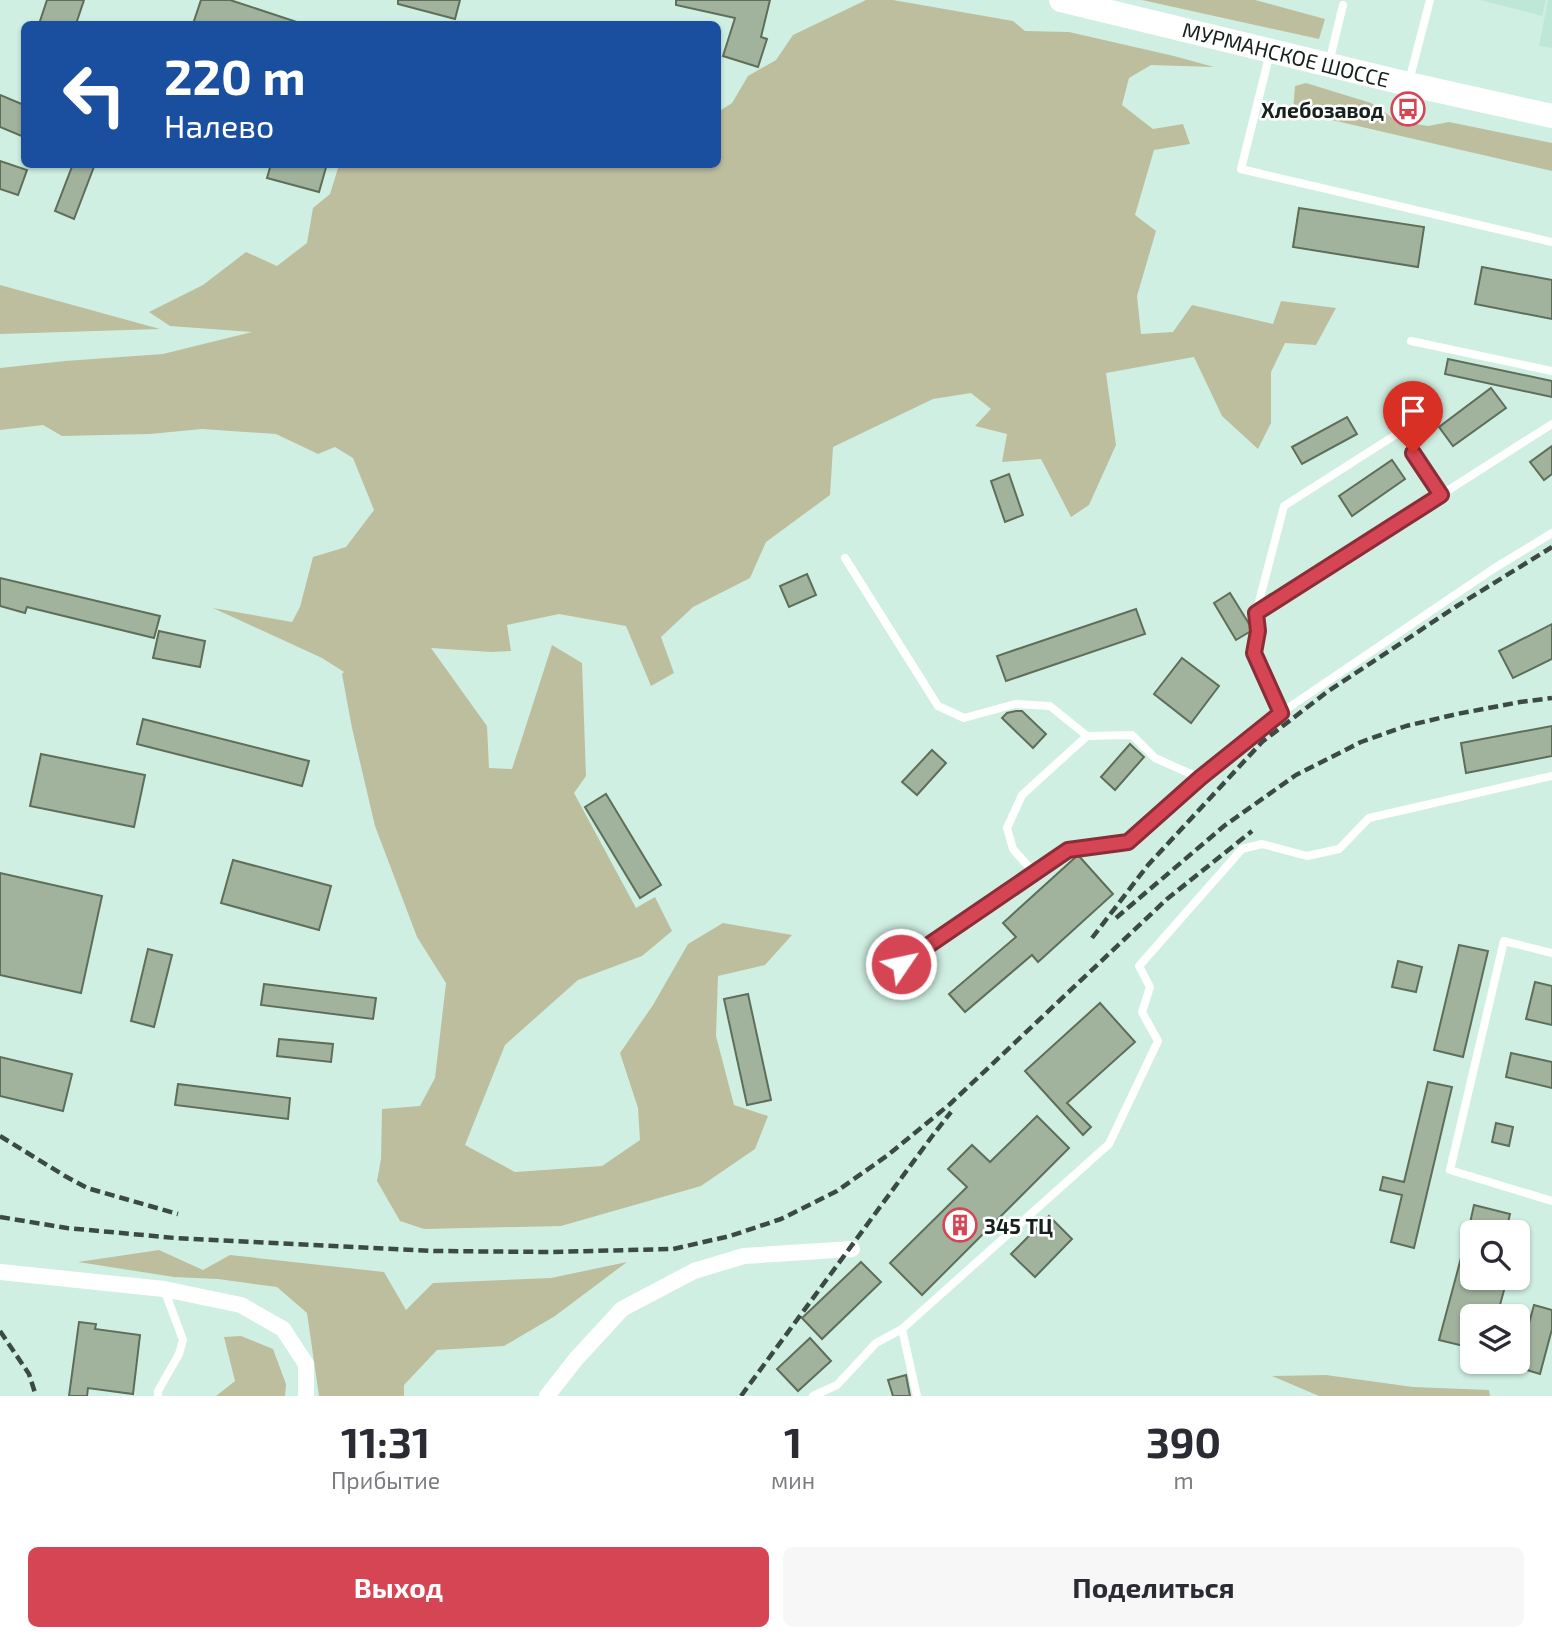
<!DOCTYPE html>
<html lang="ru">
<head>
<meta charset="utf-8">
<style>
  :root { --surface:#fff; --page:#f7f7f7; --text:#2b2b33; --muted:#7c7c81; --accent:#d64553 }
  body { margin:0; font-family:"Exo 2",sans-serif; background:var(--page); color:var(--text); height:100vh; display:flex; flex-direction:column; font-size:26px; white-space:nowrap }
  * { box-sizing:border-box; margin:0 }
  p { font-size:23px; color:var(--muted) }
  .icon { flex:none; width:38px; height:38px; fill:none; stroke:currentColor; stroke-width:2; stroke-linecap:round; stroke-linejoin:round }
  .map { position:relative; height:1396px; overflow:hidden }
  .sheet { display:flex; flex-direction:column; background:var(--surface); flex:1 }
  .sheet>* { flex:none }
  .hud { position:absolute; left:21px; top:21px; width:700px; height:147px; border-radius:10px; box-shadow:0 2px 5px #0004; background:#1a4fa0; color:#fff; overflow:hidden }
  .fabs { position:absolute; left:1460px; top:1220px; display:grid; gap:14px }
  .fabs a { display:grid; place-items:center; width:70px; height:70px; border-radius:10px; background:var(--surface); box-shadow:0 2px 5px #0004; font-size:35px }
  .pin { position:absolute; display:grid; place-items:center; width:60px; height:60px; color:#fff; margin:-72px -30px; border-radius:50% 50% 50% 0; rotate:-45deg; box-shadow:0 0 7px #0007 }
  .pin .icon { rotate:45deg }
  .me { position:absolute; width:77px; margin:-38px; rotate:56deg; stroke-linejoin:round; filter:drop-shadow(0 0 5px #0008) }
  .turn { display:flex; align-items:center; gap:24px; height:147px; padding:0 28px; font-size:32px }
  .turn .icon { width:91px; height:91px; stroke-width:2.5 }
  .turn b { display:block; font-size:49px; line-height:60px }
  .eta { display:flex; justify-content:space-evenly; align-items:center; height:119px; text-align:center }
  .eta b { font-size:42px; font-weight:700; line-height:49px }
  .button { display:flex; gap:14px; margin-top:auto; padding:14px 28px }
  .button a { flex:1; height:80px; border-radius:10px; background:var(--accent); color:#fff; font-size:28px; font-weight:700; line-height:80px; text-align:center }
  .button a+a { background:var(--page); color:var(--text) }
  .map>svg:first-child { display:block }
</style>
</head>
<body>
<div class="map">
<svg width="1552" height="1396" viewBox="0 0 1552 1396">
  <rect width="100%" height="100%" fill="#d0efe3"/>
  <!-- built -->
  <g fill="#bfe7d7">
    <polygon points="1480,0 1546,0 1542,16"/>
    <polygon points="1548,0 1552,0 1552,48 1539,46"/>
  </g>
  <!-- green -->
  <g fill="#bdbe9e">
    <polygon points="866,0 893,0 1013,21 1025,31 1069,32 1174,56 1214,67 1151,65 1129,78 1122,105 1153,129 1183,124 1190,144 1154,150 1135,215 1156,231 1137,296 1141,334 1173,332 1192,305 1273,324 1281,301 1336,308 1316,345 1285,343 1271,372 1271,423 1258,449 1222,416 1194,357 1106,373 1116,445 1089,505 1071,517 1041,459 1002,462 1007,434 975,426 991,409 971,393 933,399 833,447 830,495 766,542 750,578 693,607 661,637 674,673 651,686 626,626 559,614 507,625 511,651 491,652 431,648 487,726 489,768 512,769 552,645 582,663 586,776 574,793 636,908 655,897 672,931 642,956 578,980 505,1045 465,1145 515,1172 602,1166 640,1140 638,1108 620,1053 653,1005 688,944 723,923 792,935 765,965 718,976 716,1036 734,1105 768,1116 755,1149 701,1186 561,1226 424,1229 400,1221 377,1181 381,1159 382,1109 420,1106 435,1078 446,983 417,937 375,826 352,728 342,674 344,672 322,658 213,608 292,622 300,607 313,557 346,547 374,510 353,458 335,447 318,454 276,434 202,429 150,434 62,436 43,425 0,430 0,368 65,361 163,354 252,332 170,326 149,312 203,285 246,252 277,266 307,243 313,208 330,194 339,165 718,164 718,112 732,103 748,76 776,60 793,35"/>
    <polygon points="1142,0 1255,0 1325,19 1319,39"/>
    <polygon points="1306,83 1371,103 1397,121 1428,126 1449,122 1552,143 1552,171 1293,111 1295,86"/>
    <polygon points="0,285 160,329 0,334"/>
    <polygon points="159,1250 203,1270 230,1255 384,1272 406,1310 433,1283 551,1278 627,1262 555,1316 504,1346 437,1350 404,1385 404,1396 319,1396 307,1313 277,1287 218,1279 174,1277 78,1262"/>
    <polygon points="241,1336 273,1349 286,1384 285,1396 216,1396 235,1381 224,1337"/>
    <polygon points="1326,1375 1413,1387 1489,1390 1490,1396 1319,1396 1272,1376"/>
  </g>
  <!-- building -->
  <g fill="#a1b39d" stroke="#5e6e59" stroke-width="2">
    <polygon points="47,0 84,0 76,24 39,24"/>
    <polygon points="201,0 230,0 297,22 296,24 193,24"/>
    <polygon points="398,0 460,0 455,19 398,4"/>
    <polygon points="676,0 770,0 761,37 767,39 758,67 723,56 735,18 676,5"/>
    <polygon points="0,95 24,105 24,137 0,127"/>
    <polygon points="0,161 27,170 18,195 0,189"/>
    <polygon points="73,164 95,164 74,219 55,211"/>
    <polygon points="271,164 327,164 319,192 267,178"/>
    <polygon points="1299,208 1424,227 1418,267 1293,247"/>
    <polygon points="1482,267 1552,280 1552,319 1475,304"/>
    <polygon points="1448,359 1552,381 1552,397 1445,374"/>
    <polygon points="1491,388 1506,408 1453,446 1439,427"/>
    <polygon points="1347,417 1357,434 1302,464 1292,447"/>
    <polygon points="1552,446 1552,474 1544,480 1530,462"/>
    <polygon points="1392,460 1405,479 1352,516 1339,496"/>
    <polygon points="1009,474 1023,515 1005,522 991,481"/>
    <polygon points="807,574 816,595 789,607 780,586"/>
    <polygon points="0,578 160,616 154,638 27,607 25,613 0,606"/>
    <polygon points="1230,593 1251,627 1251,631 1236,640 1214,603"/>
    <polygon points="1136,609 1145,634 1006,681 997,656"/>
    <polygon points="1552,624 1552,659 1513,678 1499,651"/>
    <polygon points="159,631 205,641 200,667 153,658"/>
    <polygon points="1182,658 1219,686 1191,723 1154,694"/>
    <polygon points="1016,711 1022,711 1046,734 1033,748 1002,718 1007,713"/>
    <polygon points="143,719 309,761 302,786 137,744"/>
    <polygon points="1552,726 1552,756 1466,773 1461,743"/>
    <polygon points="1130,744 1144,757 1115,790 1101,777"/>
    <polygon points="932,750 946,763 917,795 902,782"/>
    <polygon points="41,754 145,775 134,827 30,806"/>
    <polygon points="606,794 661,885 640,898 585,807"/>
    <polygon points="1078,855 1113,894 1038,962 1032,955 965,1012 949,994 1016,937 1003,923"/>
    <polygon points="233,860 331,886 319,930 221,903"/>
    <polygon points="0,873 102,896 81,993 0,975"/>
    <polygon points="1459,945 1488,951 1463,1057 1434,1050"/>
    <polygon points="148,949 172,955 154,1027 131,1021"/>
    <polygon points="1398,961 1422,967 1416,992 1392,987"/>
    <polygon points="1535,982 1552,986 1552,1025 1526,1019"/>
    <polygon points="264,984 376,998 373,1019 261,1005"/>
    <polygon points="748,994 771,1100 747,1105 724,999"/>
    <polygon points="1100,1003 1135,1042 1067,1103 1091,1127 1083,1135 1025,1071"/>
    <polygon points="279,1039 333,1044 331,1062 277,1056"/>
    <polygon points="1511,1053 1552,1062 1552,1088 1506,1077"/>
    <polygon points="0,1057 72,1074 63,1111 0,1096"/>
    <polygon points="1428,1082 1452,1087 1414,1248 1391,1242 1402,1195 1380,1190 1383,1177 1404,1182"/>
    <polygon points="178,1084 290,1098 288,1119 175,1105"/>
    <polygon points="1037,1116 1069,1148 922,1295 890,1263 967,1187 948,1169 972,1145 990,1162"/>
    <polygon points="1496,1123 1513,1127 1509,1146 1492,1142"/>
    <polygon points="1474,1205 1510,1214 1506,1232 1468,1232"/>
    <polygon points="1049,1216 1072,1239 1035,1277 1011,1254"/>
    <polygon points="1468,1232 1472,1233 1472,1278 1499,1278 1507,1279 1497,1316 1472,1316 1472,1348 1439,1340"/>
    <polygon points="861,1262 881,1282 822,1339 802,1318"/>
    <polygon points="1534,1305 1552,1310 1552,1329 1540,1374 1517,1367"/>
    <polygon points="79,1322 96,1324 95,1329 140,1335 133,1394 88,1388 87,1396 69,1396"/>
    <polygon points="810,1338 831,1361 798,1391 777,1369"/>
    <polygon points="906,1375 910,1396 893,1396 888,1380"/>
  </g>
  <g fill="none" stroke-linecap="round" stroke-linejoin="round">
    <!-- service -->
    <g stroke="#fff" stroke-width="8">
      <polyline points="1270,53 1241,169 1552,242"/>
      <polyline points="1329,63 1343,5"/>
      <polyline points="1409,81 1430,0"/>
      <polyline points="1411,341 1552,371"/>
      <polyline points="845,558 938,706 964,718 1015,704 1050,706 1087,736"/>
      <polyline points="1256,613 1284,506 1400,432 1441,495"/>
      <polyline points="1281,713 1254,653 1258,631 1256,613 1552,424"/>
      <polyline points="1034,873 1013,849 1007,828 1022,795 1087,736 1132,735 1155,758 1200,778"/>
      <polyline points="1552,953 1504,941 1450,1170 1552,1201"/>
      <polyline points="901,964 1068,850 1127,842 1200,778 1269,721 1493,569 1552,533"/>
      <polyline points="158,1396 158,1391 179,1354 183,1340 164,1289"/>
      <polyline points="813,1396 837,1385 876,1343 902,1329"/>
      <polyline points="917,1396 902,1329 1109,1144 1158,1041 1142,1012 1150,987 1139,966 1242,849 1262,844 1307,856 1339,849 1369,818 1552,776"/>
    </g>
    <!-- minor -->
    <g stroke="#fff" stroke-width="16">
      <polyline points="0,1272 164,1289 241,1305 283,1329 306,1364 306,1396"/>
      <polyline points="547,1396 576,1359 622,1309 694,1271 744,1256 852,1249"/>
    </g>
    <!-- primary -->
    <polyline stroke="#fff" stroke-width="24" points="1061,0 1408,84 1552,116"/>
    <!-- rail -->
    <g stroke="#3b4a44" stroke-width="4.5" stroke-dasharray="10 5" stroke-linecap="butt">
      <polyline points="1116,918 1224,826 1296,775 1361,742 1406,726 1457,714 1520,702 1552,698"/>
      <polyline points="1092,938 1148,865 1262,742 1327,692 1457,606 1552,547"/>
      <polyline points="0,1136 65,1176 87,1188 178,1214"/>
      <polyline points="0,1217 67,1228 175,1238 434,1251 551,1252 673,1249 730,1236 781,1219 837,1191 888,1155 950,1104 1167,899 1252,831"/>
      <polyline points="0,1331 29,1374 36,1396"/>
      <polyline points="741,1396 933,1135 951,1112"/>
    </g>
  </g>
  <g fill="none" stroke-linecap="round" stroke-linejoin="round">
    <defs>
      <polyline id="route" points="901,964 1068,850 1128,842 1200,778 1281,713 1254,653 1258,631 1256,613 1441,495 1413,453"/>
    </defs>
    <!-- route casing -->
    <use href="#route" stroke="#8b2d36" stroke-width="18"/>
    <!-- route -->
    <use href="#route" stroke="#d64553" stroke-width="12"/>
  </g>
  <!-- icons -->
  <defs>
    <symbol id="bus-ring" viewBox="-11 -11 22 22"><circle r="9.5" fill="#fff" stroke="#d64553" stroke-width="1.5"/><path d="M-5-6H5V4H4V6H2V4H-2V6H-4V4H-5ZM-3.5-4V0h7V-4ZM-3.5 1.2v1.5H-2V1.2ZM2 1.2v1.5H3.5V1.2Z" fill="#d64553"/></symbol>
    <symbol id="building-ring" viewBox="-11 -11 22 22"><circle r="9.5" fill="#fff" stroke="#d64553" stroke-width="1.5"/><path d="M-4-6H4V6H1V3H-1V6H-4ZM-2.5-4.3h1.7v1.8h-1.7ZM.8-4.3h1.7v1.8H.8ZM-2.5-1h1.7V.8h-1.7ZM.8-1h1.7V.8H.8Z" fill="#d64553"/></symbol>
  </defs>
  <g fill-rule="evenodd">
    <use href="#bus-ring" x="1389" y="90" width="38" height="38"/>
    <use href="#building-ring" x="941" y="1206" width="38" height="38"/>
  </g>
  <g text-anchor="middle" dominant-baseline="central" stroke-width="5" stroke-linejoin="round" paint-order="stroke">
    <!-- street labels -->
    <g font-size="21" fill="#16211d" stroke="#fff">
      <text transform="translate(1286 54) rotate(14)">МУРМАНСКОЕ ШОССЕ</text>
    </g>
    <!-- poi labels -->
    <g font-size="21" font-weight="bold" fill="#16211d" stroke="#fff" text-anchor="end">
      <text x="1384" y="109">Хлебозавод</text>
      <text x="984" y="1225" text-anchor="start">345 ТЦ</text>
    </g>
  </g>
</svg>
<div class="fabs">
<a><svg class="icon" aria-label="search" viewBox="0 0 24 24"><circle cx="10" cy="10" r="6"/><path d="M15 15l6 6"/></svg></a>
<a><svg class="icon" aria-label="layers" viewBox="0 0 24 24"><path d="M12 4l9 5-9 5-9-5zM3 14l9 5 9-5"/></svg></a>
</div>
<div class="pin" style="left:1413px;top:453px;background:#d93025"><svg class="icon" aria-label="arrive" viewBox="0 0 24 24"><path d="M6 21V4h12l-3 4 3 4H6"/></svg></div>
<svg class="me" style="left:901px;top:964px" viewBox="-20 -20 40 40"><circle r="17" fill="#d64553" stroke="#fff" stroke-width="3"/><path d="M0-11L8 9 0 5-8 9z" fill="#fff"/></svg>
<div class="hud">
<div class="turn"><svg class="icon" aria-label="left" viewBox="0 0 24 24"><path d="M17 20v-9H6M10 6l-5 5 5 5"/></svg><div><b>220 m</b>Налево</div></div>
</div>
</div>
<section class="sheet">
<div class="eta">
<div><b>11:31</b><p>Прибытие</p></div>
<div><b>1</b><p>мин</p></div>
<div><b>390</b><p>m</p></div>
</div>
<div class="button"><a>Выход</a><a>Поделиться</a></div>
</section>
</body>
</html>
